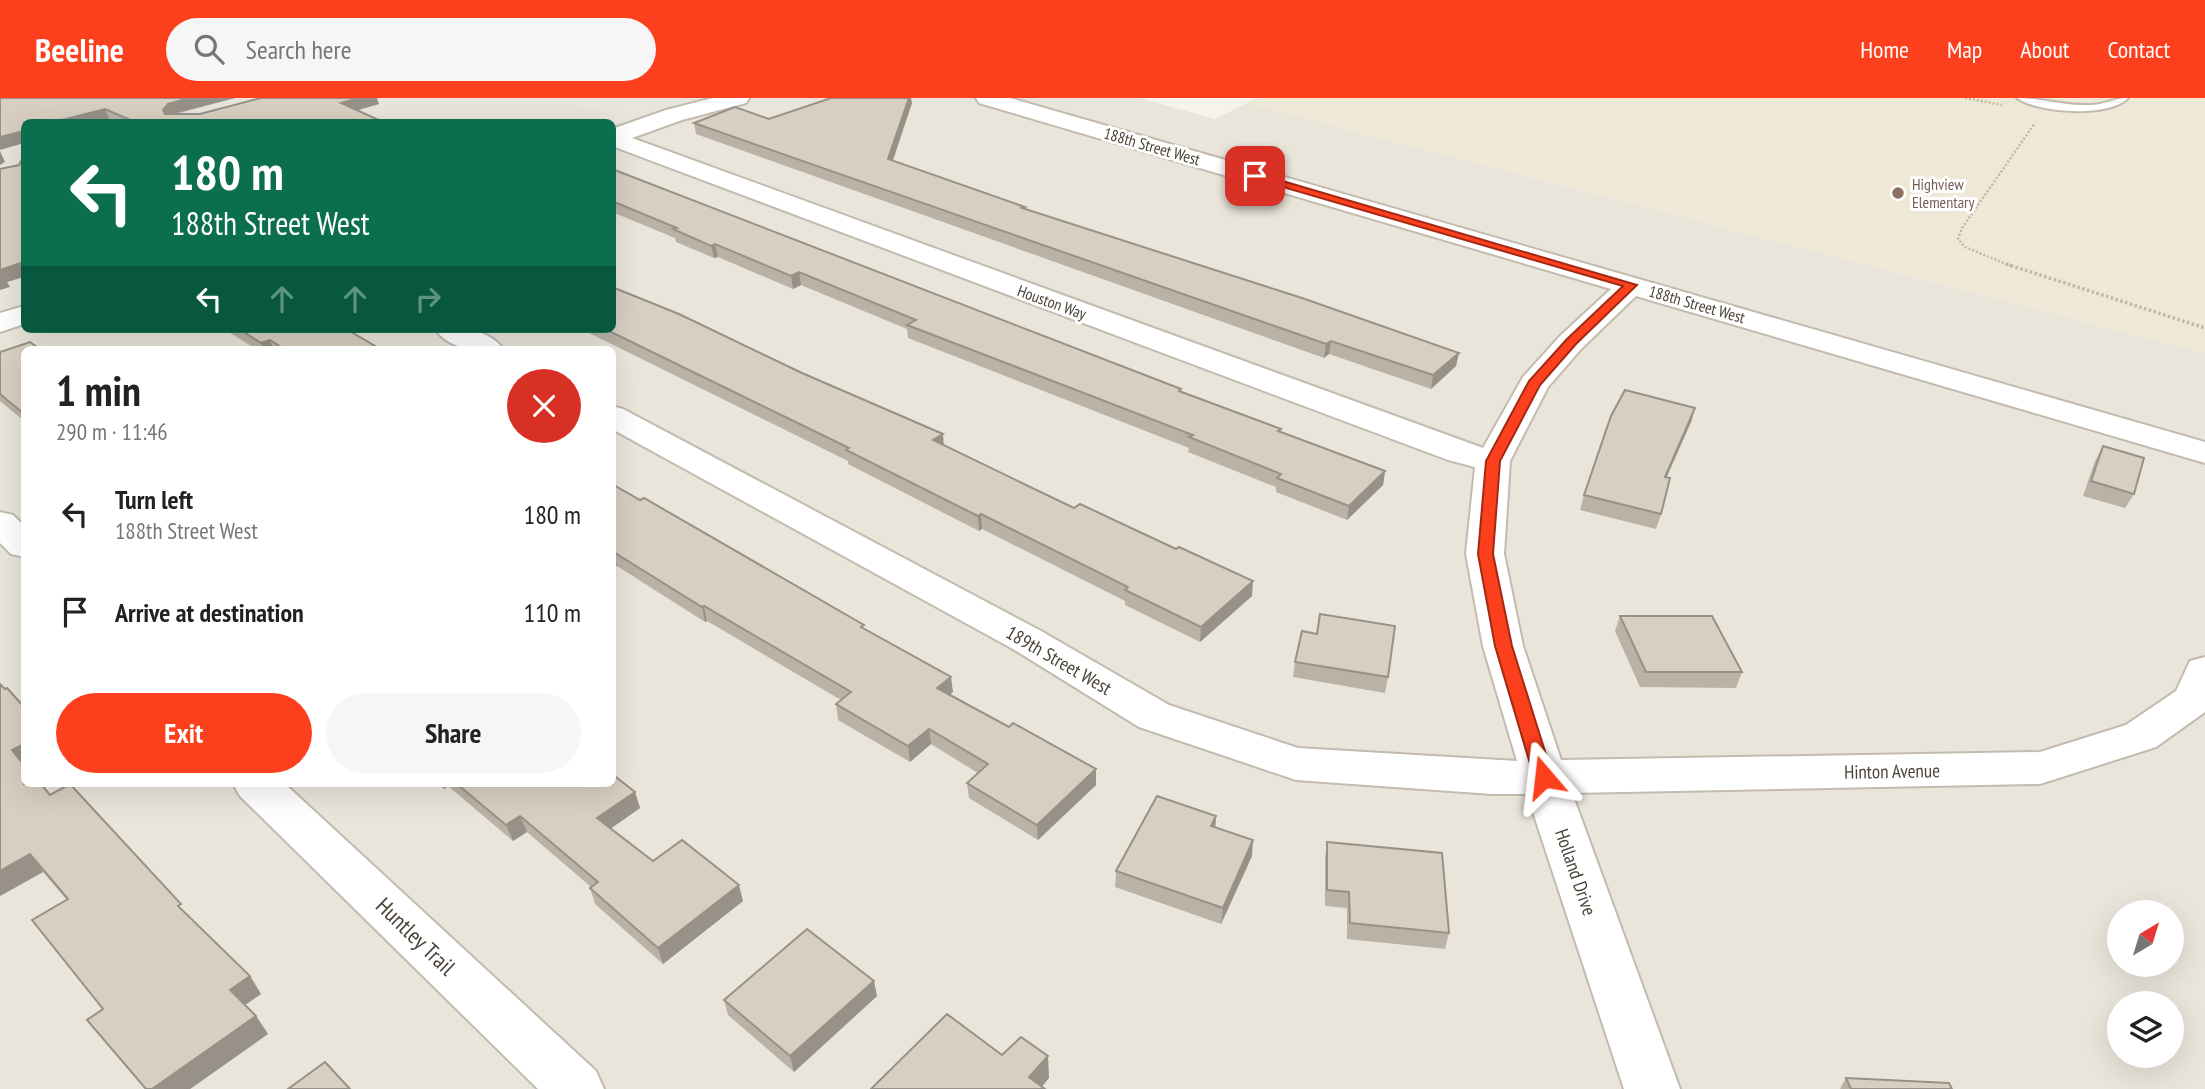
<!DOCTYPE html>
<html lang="en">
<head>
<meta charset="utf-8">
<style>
  :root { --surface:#fff; --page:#f6f6f6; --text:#222; --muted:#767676; --accent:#fc3f1d }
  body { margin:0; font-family:"PT Sans Narrow",sans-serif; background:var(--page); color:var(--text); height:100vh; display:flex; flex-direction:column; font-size:26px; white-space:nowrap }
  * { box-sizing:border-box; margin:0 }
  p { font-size:23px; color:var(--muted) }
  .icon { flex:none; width:38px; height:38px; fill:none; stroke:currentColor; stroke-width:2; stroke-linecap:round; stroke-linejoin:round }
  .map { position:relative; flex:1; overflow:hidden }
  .side { position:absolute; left:21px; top:248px; width:595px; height:441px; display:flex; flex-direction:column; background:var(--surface); border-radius:10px; box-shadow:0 7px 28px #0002 }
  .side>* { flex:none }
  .top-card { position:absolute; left:21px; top:21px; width:595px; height:214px; border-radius:10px; box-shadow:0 7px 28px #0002; background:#0b6e4f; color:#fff; overflow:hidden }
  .needle { width:46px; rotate:38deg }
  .controls { position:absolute; left:2107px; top:802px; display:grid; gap:14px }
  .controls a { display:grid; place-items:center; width:77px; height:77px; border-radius:50%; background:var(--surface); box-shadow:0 7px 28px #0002; font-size:35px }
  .pin { position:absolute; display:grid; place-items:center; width:60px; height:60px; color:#fff; margin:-30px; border-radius:14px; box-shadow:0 4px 10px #0006 }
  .me { position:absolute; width:77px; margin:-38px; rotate:343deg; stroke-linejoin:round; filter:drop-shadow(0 0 5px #0008) }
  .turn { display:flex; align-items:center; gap:24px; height:147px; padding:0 35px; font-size:32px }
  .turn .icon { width:91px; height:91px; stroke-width:2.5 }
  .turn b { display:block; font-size:49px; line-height:60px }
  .lanes { display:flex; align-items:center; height:66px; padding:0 35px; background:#0003; justify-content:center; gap:35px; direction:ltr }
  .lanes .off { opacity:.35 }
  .round { display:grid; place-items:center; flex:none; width:74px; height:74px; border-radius:37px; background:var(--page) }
  .overview { display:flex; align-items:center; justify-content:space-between; height:119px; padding:0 35px }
  h1 { font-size:42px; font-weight:800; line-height:52px }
  .action { display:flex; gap:14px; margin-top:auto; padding:14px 35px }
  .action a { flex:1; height:80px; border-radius:42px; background:var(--accent); color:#fff; font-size:28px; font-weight:800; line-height:80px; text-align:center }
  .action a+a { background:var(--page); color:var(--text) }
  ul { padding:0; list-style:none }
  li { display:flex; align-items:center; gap:21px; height:98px; padding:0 35px }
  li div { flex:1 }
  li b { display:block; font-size:26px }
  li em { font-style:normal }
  header { display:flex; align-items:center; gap:42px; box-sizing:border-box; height:98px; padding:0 35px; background:var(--accent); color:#fff }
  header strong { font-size:33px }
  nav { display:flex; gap:38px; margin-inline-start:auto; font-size:24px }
  .search { width:490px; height:63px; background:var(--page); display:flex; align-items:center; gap:18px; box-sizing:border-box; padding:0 24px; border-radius:38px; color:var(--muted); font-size:26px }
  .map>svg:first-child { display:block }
</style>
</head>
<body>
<header>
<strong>Beeline</strong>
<div class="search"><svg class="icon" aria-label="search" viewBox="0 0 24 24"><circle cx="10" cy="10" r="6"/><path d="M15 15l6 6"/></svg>Search here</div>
<nav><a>Home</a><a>Map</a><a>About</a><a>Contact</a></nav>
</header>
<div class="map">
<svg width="2205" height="991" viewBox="0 0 2205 991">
  <rect width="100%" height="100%" fill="#f6f3ec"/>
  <!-- residential -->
  <path fill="#eae5da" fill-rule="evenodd" d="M0,0H1139L1215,21L1247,5L2205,255V991H0ZM24,24H612V231H24ZM24,252H612V686H24ZM2119,814H2172V866H2119ZM2119,905H2172V957H2119Z"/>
  <!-- education -->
  <polygon fill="#efe8d6" points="1257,0 2205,0 2205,255 1247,5"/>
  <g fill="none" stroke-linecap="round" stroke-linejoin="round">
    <defs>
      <path id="lane" d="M2017,0C2041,0 2065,8 2090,7C2104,7 2115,0 2128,0C2109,20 2038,15 2017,0Z"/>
      <g id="street">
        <polygon points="713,0 749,0 746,5 682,22 632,40 1483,350 1523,279 1560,238 1611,191 979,5 976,0 1010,0 2205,344 2205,365 1636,198 1582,250 1548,289 1510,363 1504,456 1523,548 1561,662 2040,654 2126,627 2176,593 2190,563 2205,559 2205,614 2156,649 2040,686 1572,695 1680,991 1624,991 1527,696 1492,696 1296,682 1139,629 1013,551 612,331 612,308 623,311 1041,533 1169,607 1298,650 1517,663 1483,548 1466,456 1475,369 1448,362 612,48 612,31 666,12"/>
        <polygon points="24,208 24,226 0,234 0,215"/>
        <path d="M435,231C460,231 488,229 504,252C480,252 451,254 435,231Z"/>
        <polygon points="0,414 13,417 24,428 24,459 11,456 0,445"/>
        <polygon points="233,686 285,686 596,973 604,991 538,991 240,698"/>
      </g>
    </defs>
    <!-- lane casing -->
    <use href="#lane" stroke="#c2bbae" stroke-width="4"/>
    <!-- street casing -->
    <use href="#street" stroke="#c2bbae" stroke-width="4"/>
    <!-- path-far1 -->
    <g stroke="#c4b79f" stroke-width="2.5" stroke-dasharray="2 2" stroke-linecap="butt">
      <polyline points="1965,0 2002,7"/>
      <polyline points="2011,168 1965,149 1958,141 1962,130 2035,25"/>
    </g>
    <!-- path -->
    <polyline stroke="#c4b79f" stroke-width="3.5" stroke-dasharray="2.5 2.5" stroke-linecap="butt" points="2006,166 2205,230"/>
    <!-- lane -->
    <use href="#lane" fill="#fff" fill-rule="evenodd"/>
    <!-- street -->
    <use href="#street" fill="#fff" fill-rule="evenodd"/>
  </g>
  <!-- wall -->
  <g fill="#bab2a6">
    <polygon points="0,0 235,0 176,16 200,16 379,6 357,12 383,24 116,24 110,22 100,24 24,24"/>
    <polygon points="912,5 893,63 1456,268 1431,291 1329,256 1324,260 696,36 694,25 769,21"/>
    <polygon points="612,71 1181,294 1281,331 1280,334 1385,373 1383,387 1347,422 1276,394 1276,389 1188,354 1189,350 908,240 907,231 801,187 793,191 718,159 714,160 676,144 675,140 612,114"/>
    <polygon points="224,231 346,231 382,252 257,252"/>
    <polygon points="581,231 612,231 944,348 1252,498 1200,544 1125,507 1125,503 982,431 979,433 848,366 848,363"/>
    <polygon points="24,252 24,323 0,303 0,254"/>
    <polygon points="1695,310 1691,324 1667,379 1661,416 1656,431 1580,412 1584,397"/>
    <polygon points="2103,348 2134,396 2125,410 2083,398 2095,363"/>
    <polygon points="612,386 865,532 953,594 950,596 1009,629 1096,671 1096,687 1038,742 969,700 967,685 978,675 931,646 910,664 838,622 836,606 841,602 707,523 705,524 617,468 612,470"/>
    <polygon points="1620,518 1742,574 1736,590 1640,589 1615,533"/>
    <polygon points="1295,564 1388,579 1385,595 1293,579"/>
    <polygon points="24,686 50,697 188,817 250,878 261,896 245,907 256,918 268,936 190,991 145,991 87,922 103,911 67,802 43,774 0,798"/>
    <polygon points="438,686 612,686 635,694 640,710 611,730 653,763 743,803 663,866 595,806 590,790 591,789 527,734 513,743 448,688 444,691"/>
    <polygon points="1216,718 1215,729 1252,758 1221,826 1115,789 1116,773"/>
    <polygon points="1327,744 1449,835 1445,851 1347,841 1347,810 1325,808 1325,760"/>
    <polygon points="877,898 794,974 728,917 724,902"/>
    <polygon points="1846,980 1952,991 1840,991"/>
  </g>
  <!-- shaded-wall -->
  <g fill="#979187">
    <polygon points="189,0 235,0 172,16 168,23 163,12 168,6"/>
    <polygon points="358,0 377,0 379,6 345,16 341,5"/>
    <polygon points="909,0 911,0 912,5 889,73 888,61"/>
    <polygon points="105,11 110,22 100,24 54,24"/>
    <polygon points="24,33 24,45 0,52 0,39"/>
    <polygon points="0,53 5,64 0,67"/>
    <polygon points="715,146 718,159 714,160 711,148"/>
    <polygon points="24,164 24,179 7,184 10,189 0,192 0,172"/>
    <polygon points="799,174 801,187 793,191 791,178"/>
    <polygon points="270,242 274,252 264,252 261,245"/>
    <polygon points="1331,243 1329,256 1324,260 1326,246"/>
    <polygon points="1459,255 1456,268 1431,291 1433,277"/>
    <polygon points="1695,310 1691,324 1660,393 1665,379"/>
    <polygon points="943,336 944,350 933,342"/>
    <polygon points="1385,373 1383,387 1347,422 1349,408"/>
    <polygon points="981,416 982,431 979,433 978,418"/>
    <polygon points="613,453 617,468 612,470"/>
    <polygon points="1253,483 1252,498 1200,544 1201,529"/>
    <polygon points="704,508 707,523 705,524 702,509"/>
    <polygon points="951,579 953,594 939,605 937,590"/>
    <polygon points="929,631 931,646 910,664 908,648"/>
    <polygon points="24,646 24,669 12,652"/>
    <polygon points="1096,671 1096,687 1038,742 1037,727"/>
    <polygon points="442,686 447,686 448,688 444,691"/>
    <polygon points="635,694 640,710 603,736 597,720"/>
    <polygon points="520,718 527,734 513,743 506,727"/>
    <polygon points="1216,718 1215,733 1211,728"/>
    <polygon points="1253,742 1252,758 1221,826 1223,810"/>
    <polygon points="30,756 43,774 0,798 0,773"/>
    <polygon points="739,787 743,803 663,866 658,850"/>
    <polygon points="250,878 261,896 242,909 230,892"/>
    <polygon points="874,883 877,898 794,974 790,958"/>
    <polygon points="256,918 268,936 190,991 152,991"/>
    <polygon points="1048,958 1049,980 1040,991 1029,979"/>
  </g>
  <!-- building -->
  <g fill="#d8cfc1" stroke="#979187" stroke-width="2">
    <polygon points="0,0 189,0 168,6 163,12 165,16 200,16 261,0 358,0 341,5 383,24 135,24 105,11 54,24 24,24 24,33 0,39"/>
    <polygon points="831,0 909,0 888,61 1025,109 1022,110 1302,200 1459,255 1433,277 1331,243 1326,246 694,25 735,9 769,21"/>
    <polygon points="21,63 24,65 24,164 0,172 0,71 19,67"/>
    <polygon points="612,71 1181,291 1179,293 1281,331 1278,333 1385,373 1349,408 1277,380 1281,376 1189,339 1193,337 907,227 916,222 799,174 791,178 715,146 711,148 673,131 677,130 612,103"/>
    <polygon points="612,189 679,216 802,275 943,336 933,342 1074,410 1080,406 1176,451 1179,449 1253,483 1201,529 1125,492 1128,489 981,416 978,418 846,352 849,350 605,231 612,231"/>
    <polygon points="239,231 346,231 382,252 286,252 270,242 261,245"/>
    <polygon points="30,244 41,252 24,252 24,316 0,296 0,254"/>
    <polygon points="1625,292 1695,310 1665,379 1670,380 1661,416 1584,397 1611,318"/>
    <polygon points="2103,348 2144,360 2134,396 2091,383"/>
    <polygon points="612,386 640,402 644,400 864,527 861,529 951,579 937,590 1009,629 1013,625 1096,671 1037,727 967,685 988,666 929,631 908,648 836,606 851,594 704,508 702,509 612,453"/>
    <polygon points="1320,516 1395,528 1388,579 1295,564 1302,533 1317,536"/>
    <polygon points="1620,518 1712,518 1742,574 1646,574"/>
    <polygon points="0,586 5,591 7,590 24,609 24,646 12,652 24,667 24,686 41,686 50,697 70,686 181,806 178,808 250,878 230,892 256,918 152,991 146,991 87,922 103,911 32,822 68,801 30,756 0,773"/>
    <polygon points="612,676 635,694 597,720 653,763 682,742 739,787 658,850 590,790 598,784 520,718 506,727 457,686 612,686"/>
    <polygon points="1157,698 1216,718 1211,728 1253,742 1223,810 1116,773"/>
    <polygon points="1327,744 1442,755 1449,835 1350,825 1349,794 1327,792"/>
    <polygon points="807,831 874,883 790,958 724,902"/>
    <polygon points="947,916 1002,957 1021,939 1048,958 1029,979 1045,991 871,991"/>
    <polygon points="325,964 350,991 288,991"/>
    <polygon points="1846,980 1949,985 1952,991 1851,991"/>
  </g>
  <!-- route -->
  <polygon fill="#fc3f1d" stroke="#a42913" stroke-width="2" points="1255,75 1637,187 1576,246 1540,287 1500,363 1493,456 1512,548 1553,679 1550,684 1537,684 1534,679 1495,548 1478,456 1486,363 1529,283 1567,241 1623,188 1252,80 1252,76"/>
  <!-- markers -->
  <circle fill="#8d6e63" stroke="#fff" stroke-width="2.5" cx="1898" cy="95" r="7"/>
  <g text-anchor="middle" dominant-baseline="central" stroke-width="6" stroke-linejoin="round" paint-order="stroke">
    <!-- far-street labels -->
    <g font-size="16" fill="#4b4439" stroke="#fff">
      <text transform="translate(1152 48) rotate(16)">188th Street West</text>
      <text transform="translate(1052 204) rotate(20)">Houston Way</text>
      <text transform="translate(1697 206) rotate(16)">188th Street West</text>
    </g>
    <!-- far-education labels -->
    <g font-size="16" fill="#785e54" stroke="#fff" text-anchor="start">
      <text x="1912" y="86">Highview<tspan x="1912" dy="18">Elementary</tspan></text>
    </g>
    <!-- street labels -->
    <g font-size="19" fill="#4b4439" stroke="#fff">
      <text transform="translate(1059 562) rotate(30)">189th Street West</text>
      <text transform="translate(1892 673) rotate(-1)">Hinton Avenue</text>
      <text transform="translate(1576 774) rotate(71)">Holland Drive</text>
    </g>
    <!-- near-street labels -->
    <g font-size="23" fill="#4b4439" stroke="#fff">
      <text transform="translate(416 838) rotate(44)">Huntley Trail</text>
    </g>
  </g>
</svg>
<div class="controls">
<a><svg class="needle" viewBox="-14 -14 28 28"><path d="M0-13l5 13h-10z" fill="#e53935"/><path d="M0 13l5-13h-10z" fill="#767676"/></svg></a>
<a><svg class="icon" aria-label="layers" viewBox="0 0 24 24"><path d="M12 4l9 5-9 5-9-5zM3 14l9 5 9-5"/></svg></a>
</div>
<div class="pin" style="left:1255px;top:78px;background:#d93025"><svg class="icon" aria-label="arrive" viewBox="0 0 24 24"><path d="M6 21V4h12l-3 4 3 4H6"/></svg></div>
<svg class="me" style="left:1544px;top:679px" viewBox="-20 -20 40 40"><path d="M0-17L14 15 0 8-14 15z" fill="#fc3f1d" stroke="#fff" stroke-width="4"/></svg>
<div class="top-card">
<div class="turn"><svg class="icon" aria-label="left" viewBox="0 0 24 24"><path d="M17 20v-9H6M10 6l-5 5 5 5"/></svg><div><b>180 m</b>188th Street West</div></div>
<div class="lanes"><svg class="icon" aria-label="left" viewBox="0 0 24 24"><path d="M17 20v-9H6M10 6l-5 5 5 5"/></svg><svg class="icon off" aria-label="ahead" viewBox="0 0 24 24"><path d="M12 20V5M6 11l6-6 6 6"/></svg><svg class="icon off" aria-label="ahead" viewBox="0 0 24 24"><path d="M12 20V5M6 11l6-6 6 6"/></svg><svg class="icon off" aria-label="right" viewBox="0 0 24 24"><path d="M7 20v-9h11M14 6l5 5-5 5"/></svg></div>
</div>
<section class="side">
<div class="overview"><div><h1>1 min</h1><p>290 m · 11:46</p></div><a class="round" style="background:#d93025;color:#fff"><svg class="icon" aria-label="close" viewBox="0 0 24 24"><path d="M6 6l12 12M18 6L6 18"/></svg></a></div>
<ul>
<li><svg class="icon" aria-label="left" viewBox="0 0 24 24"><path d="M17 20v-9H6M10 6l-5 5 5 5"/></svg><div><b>Turn left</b><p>188th Street West</p></div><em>180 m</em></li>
<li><svg class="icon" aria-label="arrive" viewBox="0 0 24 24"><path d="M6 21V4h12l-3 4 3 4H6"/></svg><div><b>Arrive at destination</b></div><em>110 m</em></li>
</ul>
<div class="action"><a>Exit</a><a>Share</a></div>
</section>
</div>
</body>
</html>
